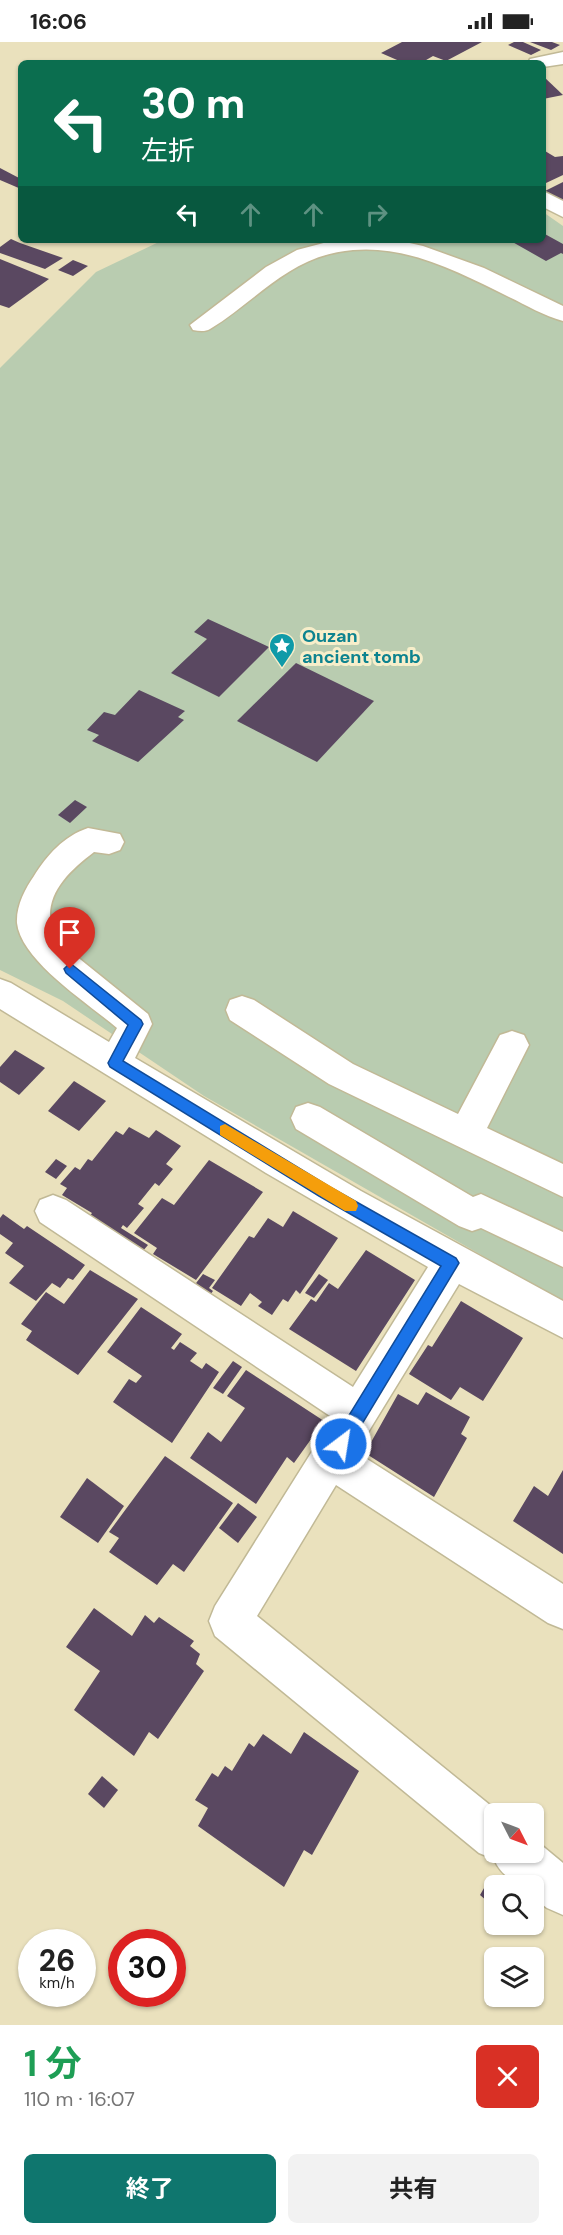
<!DOCTYPE html>
<html lang="ja">
<head>
<meta charset="utf-8">
<style>
  :root { --surface:#fff; --page:#f2f2f2; --text:#222; --muted:#767676; --accent:#0f766e }
  body { margin:0; font-family:"DM Sans","Noto Sans JP",sans-serif; background:var(--page); color:var(--text); height:100vh; display:flex; flex-direction:column; font-size:22px; white-space:nowrap }
  * { box-sizing:border-box; margin:0 }
  p { font-size:20px; color:var(--muted) }
  .icon { flex:none; width:33px; height:33px; fill:none; stroke:currentColor; stroke-width:2; stroke-linecap:round; stroke-linejoin:round }
  .map { position:relative; height:1983px; overflow:hidden }
  .drawer { display:flex; flex-direction:column; background:var(--surface); flex:1 }
  .drawer>* { flex:none }
  .banner { position:absolute; left:18px; top:18px; width:528px; height:183px; border-radius:9px; box-shadow:0 2px 4px #0004; background:#0b6e4f; color:#fff; overflow:hidden }
  .needle { width:39px; rotate:132deg }
  .tools { position:absolute; left:484px; top:1761px; display:grid; gap:12px }
  .tools a { display:grid; place-items:center; width:60px; height:60px; border-radius:9px; background:var(--surface); box-shadow:0 2px 4px #0004; font-size:30px }
  .speed { position:absolute; left:18px; top:1887px; display:flex; gap:12px; font-size:30px; font-weight:700; text-align:center }
  .speed>* { display:grid; place-content:center; width:78px; height:78px; border-radius:50%; background:var(--surface); box-shadow:0 2px 4px #0004; line-height:1 }
  .speed small { font-size:15px; font-weight:400 }
  .speed .limit { border:9px solid #d22; background:#fff; color:#111 }
  .pin { position:absolute; display:grid; place-items:center; width:51px; height:51px; color:#fff; margin:-62px -26px; border-radius:50% 50% 50% 0; rotate:-45deg; box-shadow:0 0 6px #0007 }
  .pin .icon { rotate:45deg }
  .me { position:absolute; width:66px; margin:-33px; rotate:31deg; stroke-linejoin:round; filter:drop-shadow(0 0 4px #0008) }
  .turn { display:flex; align-items:center; gap:21px; height:126px; padding:0 24px; font-size:27px }
  .turn .icon { width:78px; height:78px; stroke-width:2.5 }
  .turn b { display:block; font-size:42px; line-height:51px }
  .lanes { display:flex; align-items:center; height:57px; padding:0 24px; background:#0003; justify-content:center; gap:30px; direction:ltr }
  .lanes .off { opacity:.35 }
  .round { display:grid; place-items:center; flex:none; width:63px; height:63px; border-radius:9px; background:var(--page) }
  .overview { display:flex; align-items:center; justify-content:space-between; height:102px; padding:0 24px }
  h1 { font-size:36px; font-weight:700; line-height:45px; color:#1e9e55 }
  .action { display:flex; gap:12px; margin-top:auto; padding:12px 24px }
  .action a { flex:1; height:69px; border-radius:9px; background:var(--accent); color:#fff; font-size:24px; font-weight:700; line-height:69px; text-align:center }
  .action a+a { background:var(--page); color:var(--text) }
  .status { display:flex; justify-content:space-between; align-items:center; height:42px; padding:0 30px; background:var(--surface); direction:ltr }
  .status svg { height:16px; fill:currentColor }
  .map>svg:first-child { display:block }
</style>
</head>
<body>
<div class="status"><b>16:06</b><svg viewBox="0 0 49 12"><path d="M0 12V9h3v3zM5 12V6h3v6zM10 12V3h3v9zM15 12V0h3v12zM26 1h20v11H26zM47 4h2v5h-2z"/></svg></div>
<div class="map">
<svg width="563" height="1983" viewBox="0 0 563 1983">
  <rect width="100%" height="100%" fill="#eae1bd"/>
  <!-- green -->
  <polygon fill="#b9ccb0" points="543,170 563,184 563,1260 204,1054 63,959 0,928 0,326 96,230 163,198 543,198"/>
  <!-- building -->
  <g fill="#5a4861">
    <polygon points="402,0 482,0 446,19 433,14 421,21 404,21 381,11"/>
    <polygon points="514,0 523,0 541,8 531,13 508,3"/>
    <polygon points="530,0 552,0 560,3 551,8"/>
    <polygon points="543,34 563,53 543,57"/>
    <polygon points="545,109 555,115 563,114 563,133 546,141 543,139"/>
    <polygon points="0,126 21,137 21,147 0,138"/>
    <polygon points="563,140 563,160 546,152 545,149"/>
    <polygon points="543,191 563,202 563,212 561,211 546,219 509,198 543,198"/>
    <polygon points="11,197 20,201 63,216 45,227 0,211 0,205"/>
    <polygon points="0,217 49,237 9,266 0,263"/>
    <polygon points="73,218 88,224 73,234 58,228"/>
    <polygon points="208,577 269,605 219,655 171,631 207,597 194,590"/>
    <polygon points="296,621 374,659 317,720 237,679"/>
    <polygon points="139,648 185,669 178,675 184,678 138,720 92,699 99,693 87,688 104,670 115,673"/>
    <polygon points="75,758 87,765 70,781 58,773"/>
    <polygon points="15,1008 45,1026 19,1053 0,1040 0,1025"/>
    <polygon points="74,1039 106,1059 79,1089 48,1069"/>
    <polygon points="129,1085 149,1096 156,1088 181,1104 166,1122 173,1127 159,1144 155,1141 138,1162 144,1166 127,1186 123,1183 121,1186 148,1203 136,1217 84,1182 92,1171 62,1153 67,1146 60,1142 75,1125 80,1128 88,1117 92,1119 116,1089 123,1093"/>
    <polygon points="56,1117 67,1124 56,1137 45,1130"/>
    <polygon points="209,1118 263,1150 196,1238 153,1212 157,1206 134,1191 162,1156 174,1163"/>
    <polygon points="293,1169 338,1196 300,1252 296,1248 288,1260 283,1257 272,1273 258,1264 262,1260 250,1251 241,1264 212,1246 249,1194 254,1196 268,1176 283,1185"/>
    <polygon points="3,1172 24,1187 27,1184 85,1223 73,1238 68,1236 60,1246 52,1241 36,1259 9,1241 24,1224 5,1211 13,1201 0,1192 0,1176"/>
    <polygon points="366,1208 415,1238 356,1329 289,1287 311,1257 316,1260 329,1241 338,1247"/>
    <polygon points="90,1228 138,1257 78,1333 26,1298 32,1289 21,1282 46,1250 64,1262"/>
    <polygon points="203,1232 215,1238 209,1246 213,1249 206,1258 190,1249"/>
    <polygon points="319,1232 328,1238 314,1256 305,1251"/>
    <polygon points="461,1259 523,1296 483,1359 460,1345 451,1358 409,1332 428,1303 432,1305"/>
    <polygon points="141,1265 182,1292 171,1306 174,1308 180,1300 197,1311 190,1319 202,1327 206,1321 219,1330 172,1401 113,1360 129,1337 136,1341 142,1334 107,1310"/>
    <polygon points="233,1319 242,1325 223,1352 213,1346"/>
    <polygon points="246,1328 324,1379 294,1421 287,1415 256,1462 190,1416 208,1390 221,1400 245,1366 227,1354"/>
    <polygon points="426,1350 470,1375 461,1392 467,1396 434,1455 365,1411 398,1352 418,1363"/>
    <polygon points="165,1414 233,1461 184,1530 173,1522 157,1543 109,1510 119,1496 109,1490"/>
    <polygon points="563,1428 563,1512 513,1479 534,1444 548,1454"/>
    <polygon points="87,1436 124,1464 98,1501 60,1475"/>
    <polygon points="238,1461 257,1475 238,1501 219,1486"/>
    <polygon points="94,1566 132,1594 145,1573 154,1581 159,1575 194,1599 190,1604 200,1612 196,1622 204,1629 158,1697 149,1690 134,1714 74,1668 100,1629 66,1605"/>
    <polygon points="304,1690 359,1729 312,1813 304,1808 284,1845 198,1784 208,1766 195,1758 212,1731 218,1735 225,1724 232,1729 249,1701 254,1705 263,1692 291,1712"/>
    <polygon points="102,1734 118,1748 104,1766 88,1752"/>
    <polygon points="491,1834 504,1844 495,1844 495,1866 480,1853"/>
  </g>
  <g fill="none" stroke-linecap="round" stroke-linejoin="round">
    <defs>
      <g id="minor">
        <polygon points="563,10 563,22 543,25 543,21 528,21 530,17"/>
        <polygon points="543,149 563,159 563,175 543,165"/>
        <path d="M335,198H396L423,204L484,226L563,264V279C544,274 526,263 509,255C461,231 408,203 353,208C290,213 259,257 210,287C205,290 199,289 193,288L190,283L266,225L297,208Z"/>
        <path d="M88,786L120,792L124,800L120,808L109,812L94,810C64,833 39,858 55,897L148,972L152,982L135,1016L361,1149L563,1259V1296L459,1242L356,1410L563,1542V1587L548,1581L336,1443L257,1574L501,1772H495V1810H534V1797L563,1821V1873L547,1866L534,1856V1844C517,1844 501,1834 494,1817L479,1811L215,1594L209,1579L215,1564L333,1376L40,1180L35,1169L40,1158L53,1153L66,1158L353,1345L428,1225L266,1131L0,967V937L11,941L109,1000L117,986C89,962 21,919 17,881C16,864 25,847 34,834C47,813 64,794 88,786Z"/>
        <polygon points="242,954 254,958 353,1022 458,1072 500,993 512,989 524,993 529,1003 487,1086 563,1122 563,1155 329,1042 230,978 226,968 230,958"/>
        <polygon points="308,1061 320,1065 473,1155 481,1152 563,1190 563,1225 481,1186 472,1189 459,1184 296,1087 291,1076 296,1065"/>
      </g>
    </defs>
    <!-- minor casing -->
    <use href="#minor" stroke="#c1b996" stroke-width="3"/>
    <!-- minor -->
    <use href="#minor" fill="#fff" fill-rule="evenodd"/>
  </g>
  <!-- route -->
  <polygon fill="#1a73e8" stroke="#114b97" stroke-width="1.5" points="70,921 141,978 143,982 123,1019 330,1145 456,1216 459,1221 456,1226 347,1407 341,1410 335,1407 333,1402 335,1396 441,1224 319,1154 110,1025 108,1021 128,983 66,931 64,927"/>
  <!-- slow -->
  <polygon fill="#f59e0b" points="225,1082 356,1159 358,1164 356,1169 345,1169 220,1093 220,1084"/>
  <!-- icons -->
  <defs>
    <symbol id="sight-pin" viewBox="-11 -11 22 30"><path d="M0 17L-7.5 6A9.5 9.5 0 1 1 7.5 6Z" fill="#0f9aa8" stroke="#f7eeca"/><path d="M0-6L1.8-2.2L6-1.7L2.9 1.2L3.7 5.4L0 3.3L-3.7 5.4L-2.9 1.2L-6-1.7L-1.8-2.2Z" fill="#fff"/></symbol>
  </defs>
  <g fill-rule="evenodd">
    <use href="#sight-pin" x="267" y="589" width="30" height="40"/>
  </g>
  <g text-anchor="middle" dominant-baseline="central" stroke-width="6" stroke-linejoin="round" paint-order="stroke">
    <!-- culture labels -->
    <g font-size="18" font-weight="bold" fill="#0d838f" stroke="#f7eeca" text-anchor="start">
      <text x="302" y="594">Ouzan<tspan x="302" dy="21">ancient tomb</tspan></text>
    </g>
  </g>
</svg>
<div class="tools">
<a><svg class="needle" viewBox="-14 -14 28 28"><path d="M0-13l5 13h-10z" fill="#e53935"/><path d="M0 13l5-13h-10z" fill="#767676"/></svg></a>
<a><svg class="icon" aria-label="search" viewBox="0 0 24 24"><circle cx="10" cy="10" r="6"/><path d="M15 15l6 6"/></svg></a>
<a><svg class="icon" aria-label="layers" viewBox="0 0 24 24"><path d="M12 4l9 5-9 5-9-5zM3 14l9 5 9-5"/></svg></a>
</div>
<div class="speed"><div>26<small>km/h</small></div><div class="limit">30</div></div>
<div class="pin" style="left:70px;top:927px;background:#d93025"><svg class="icon" aria-label="arrive" viewBox="0 0 24 24"><path d="M6 21V4h12l-3 4 3 4H6"/></svg></div>
<svg class="me" style="left:341px;top:1402px" viewBox="-20 -20 40 40"><circle r="17" fill="#1a73e8" stroke="#fff" stroke-width="3"/><path d="M0-11L8 9 0 5-8 9z" fill="#fff"/></svg>
<div class="banner">
<div class="turn"><svg class="icon" aria-label="left" viewBox="0 0 24 24"><path d="M17 20v-9H6M10 6l-5 5 5 5"/></svg><div><b>30 m</b>左折</div></div>
<div class="lanes"><svg class="icon" aria-label="left" viewBox="0 0 24 24"><path d="M17 20v-9H6M10 6l-5 5 5 5"/></svg><svg class="icon off" aria-label="ahead" viewBox="0 0 24 24"><path d="M12 20V5M6 11l6-6 6 6"/></svg><svg class="icon off" aria-label="ahead" viewBox="0 0 24 24"><path d="M12 20V5M6 11l6-6 6 6"/></svg><svg class="icon off" aria-label="right" viewBox="0 0 24 24"><path d="M7 20v-9h11M14 6l5 5-5 5"/></svg></div>
</div>
</div>
<section class="drawer">
<div class="overview"><div><h1>1 分</h1><p>110 m · 16:07</p></div><a class="round" style="background:#d93025;color:#fff"><svg class="icon" aria-label="close" viewBox="0 0 24 24"><path d="M6 6l12 12M18 6L6 18"/></svg></a></div>
<div class="action"><a>終了</a><a>共有</a></div>
</section>
</body>
</html>
